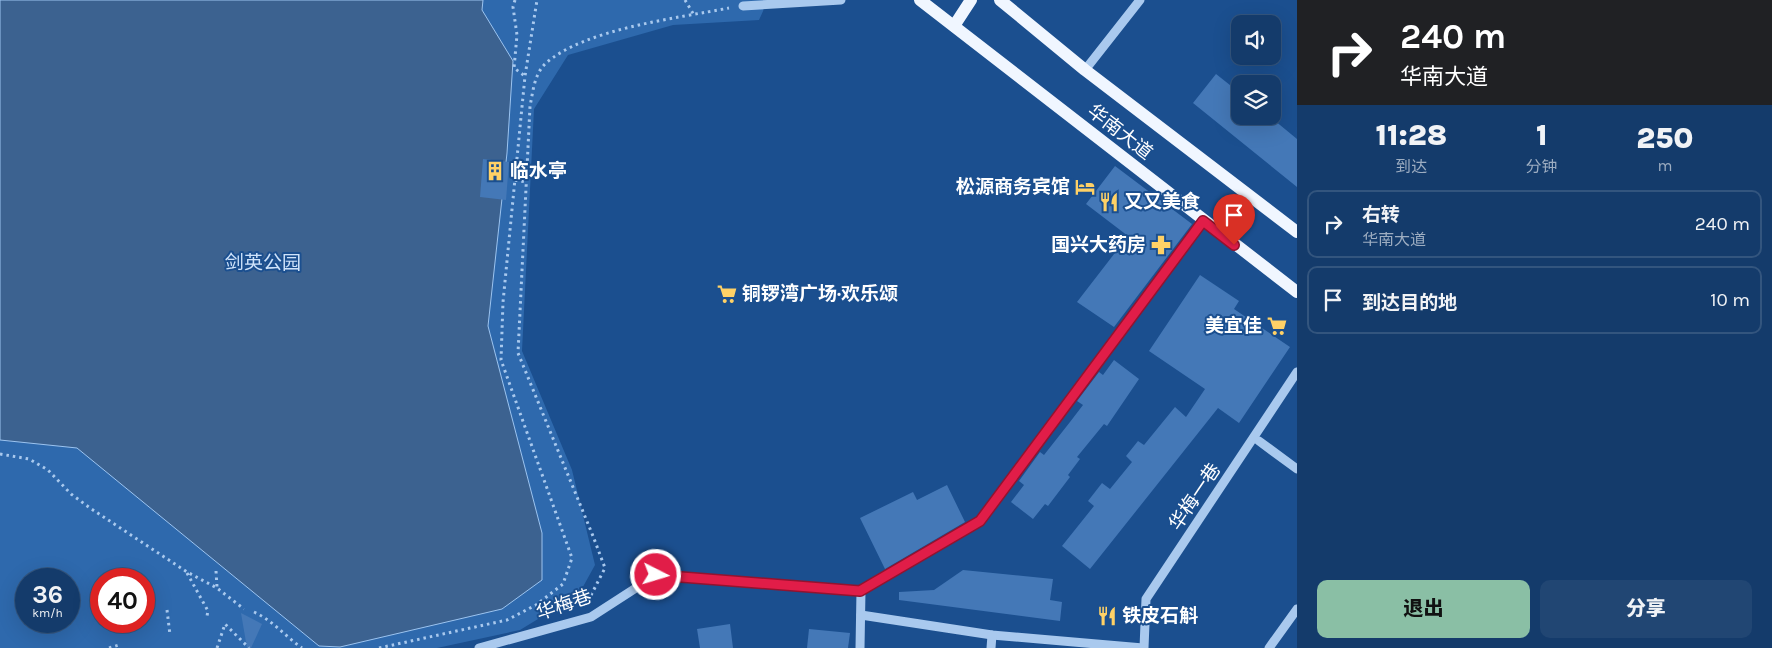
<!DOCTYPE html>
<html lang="zh">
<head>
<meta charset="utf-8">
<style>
  :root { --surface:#143b6b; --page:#214673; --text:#f1f3f6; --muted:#9dadc1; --line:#33557e; --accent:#8abfa5 }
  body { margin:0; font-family:Karla,"Noto Sans SC",sans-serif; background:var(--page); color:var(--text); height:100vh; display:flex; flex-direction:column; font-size:19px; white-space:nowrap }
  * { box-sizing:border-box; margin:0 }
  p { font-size:16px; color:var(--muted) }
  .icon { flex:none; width:28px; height:28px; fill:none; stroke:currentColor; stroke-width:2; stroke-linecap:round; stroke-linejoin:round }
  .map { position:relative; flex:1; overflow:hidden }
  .side { display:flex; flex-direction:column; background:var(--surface); width:475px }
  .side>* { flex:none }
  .guide { background:#202124; color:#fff; overflow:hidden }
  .controls { position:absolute; left:1231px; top:15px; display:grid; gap:10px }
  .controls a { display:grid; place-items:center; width:50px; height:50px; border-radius:10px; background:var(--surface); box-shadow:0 5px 20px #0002,0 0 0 1px var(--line); font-size:25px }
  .speed { position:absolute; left:15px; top:568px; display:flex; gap:10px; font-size:25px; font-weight:700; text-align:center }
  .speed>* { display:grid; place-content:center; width:65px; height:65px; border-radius:50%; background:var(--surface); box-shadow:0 5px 20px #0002,0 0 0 1px var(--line); line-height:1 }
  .speed small { font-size:12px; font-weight:400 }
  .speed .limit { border:8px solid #d22; background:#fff; color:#111 }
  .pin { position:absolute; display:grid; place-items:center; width:42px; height:42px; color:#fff; margin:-51px -21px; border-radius:50% 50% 50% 0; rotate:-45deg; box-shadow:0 0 5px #0007 }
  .pin .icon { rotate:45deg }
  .me { position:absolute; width:55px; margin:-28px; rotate:95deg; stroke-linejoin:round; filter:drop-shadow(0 0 4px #0008) }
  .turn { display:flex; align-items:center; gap:18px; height:105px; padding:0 20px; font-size:22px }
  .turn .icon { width:65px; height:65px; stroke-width:2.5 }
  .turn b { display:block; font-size:35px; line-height:42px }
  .eta { display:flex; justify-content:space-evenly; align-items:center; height:85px; text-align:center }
  .eta b { font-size:30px; font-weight:800; line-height:35px }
  .button { display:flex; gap:10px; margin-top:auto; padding:10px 20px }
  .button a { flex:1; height:58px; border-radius:10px; background:var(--accent); color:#111; font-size:20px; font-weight:800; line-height:58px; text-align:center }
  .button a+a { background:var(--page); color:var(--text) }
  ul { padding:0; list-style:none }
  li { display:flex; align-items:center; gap:15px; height:68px; margin:0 10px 8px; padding:0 10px; border:2px solid var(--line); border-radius:10px }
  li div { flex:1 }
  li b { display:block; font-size:19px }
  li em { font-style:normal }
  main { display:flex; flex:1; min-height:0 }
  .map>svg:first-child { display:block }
</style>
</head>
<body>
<main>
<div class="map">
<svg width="1297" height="648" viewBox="0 0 1297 648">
  <rect width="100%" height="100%" fill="#1b4f8f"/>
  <!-- green -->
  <path fill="#2e69ad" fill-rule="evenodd" d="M0,0H768L759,20L673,25L568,55L534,109L522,351L572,470L595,565L579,594L520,630L437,648H0ZM26,579H69V621H26ZM101,579H144V621H101Z"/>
  <!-- water -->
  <polygon fill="#3c6290" stroke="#9cc4f0" points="0,0 483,0 482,10 513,61 507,153 488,326 542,533 542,580 502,609 340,647 319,646 77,448 0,440"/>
  <!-- building -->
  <g fill="#4478b7">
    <polygon points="1216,74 1240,93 1240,116 1269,116 1297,139 1297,187 1193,103"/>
    <polygon points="483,159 509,162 506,200 480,197"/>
    <polygon points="1115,166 1192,224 1114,327 1077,302 1128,236 1086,204"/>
    <polygon points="1200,275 1239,301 1234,309 1290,347 1239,423 1218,408 1090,569 1062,546 1094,506 1088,501 1102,483 1110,489 1132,462 1126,456 1138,441 1144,445 1175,407 1186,417 1205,389 1149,351"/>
    <polygon points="1114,360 1139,379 1107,426 1104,424 1077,457 1080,459 1068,475 1070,477 1048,506 1045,504 1033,519 1011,502 1024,485 1019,481 1040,452 1044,455 1070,422 1083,405 1077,401 1099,372 1103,375"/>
    <polygon points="947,485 965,522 885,569 860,518 913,492 917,500"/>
    <polygon points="963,570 1053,579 1050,600 1062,602 1060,621 899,600 899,592 934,590"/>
    <polygon points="241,613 262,624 251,648 247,648"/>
    <polygon points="730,624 733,648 700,648 697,629"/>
    <polygon points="809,629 850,633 848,648 807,648"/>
  </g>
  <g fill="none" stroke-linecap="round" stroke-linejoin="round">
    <!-- path -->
    <g stroke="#a9c9ee" stroke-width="3" stroke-dasharray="2.5 4" stroke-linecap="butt">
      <polyline points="515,0 513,7 517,35 514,68 525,76"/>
      <polyline points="685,0 694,15"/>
      <polyline points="515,180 526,182"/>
      <polyline points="0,454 29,459 48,470 71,494 90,508 187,572 217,588 244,609"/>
      <polyline points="216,571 217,587"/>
      <polyline points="187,573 208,611 207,616"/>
      <path d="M588,601L605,568L593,536L518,353L530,106C533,92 534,75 545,64C583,29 678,18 729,8"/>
      <polyline points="167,610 170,635"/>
      <path d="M254,612C272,620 285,636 302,648"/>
      <polyline points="109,648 119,645"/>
      <polyline points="217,648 225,624 249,648"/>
      <polyline points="379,648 507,620 536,605 563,584 572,558 501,360 503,302 525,76 537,0"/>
    </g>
    <!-- minor -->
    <g stroke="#a9c9ee" stroke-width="9">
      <polyline points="743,6 841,0"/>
      <polyline points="1085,70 1140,0"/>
      <polyline points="1259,441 1297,469"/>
      <polyline points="861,615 992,635 1143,648"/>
      <polyline points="479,648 591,617 656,575 861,591 980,521 1203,221"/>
      <polyline points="860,648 861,591"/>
      <polyline points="991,648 992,635"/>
      <polyline points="1144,648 1146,599 1297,372"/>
      <polyline points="1269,648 1297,609"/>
    </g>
    <!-- major -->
    <g stroke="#f0f6ff" stroke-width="12">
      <polyline points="920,0 1297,292"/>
      <polyline points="1000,0 1085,70 1297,232"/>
      <polyline points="954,26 971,0"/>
    </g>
  </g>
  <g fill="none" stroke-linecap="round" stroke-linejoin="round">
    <defs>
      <polyline id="route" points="656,575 860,591 980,521 1203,221 1234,245"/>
    </defs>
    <!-- route casing -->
    <use href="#route" stroke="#92132f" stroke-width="12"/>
    <!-- route -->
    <use href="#route" stroke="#e11d48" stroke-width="9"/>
  </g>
  <!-- icons -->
  <defs>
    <symbol id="building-bare" viewBox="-9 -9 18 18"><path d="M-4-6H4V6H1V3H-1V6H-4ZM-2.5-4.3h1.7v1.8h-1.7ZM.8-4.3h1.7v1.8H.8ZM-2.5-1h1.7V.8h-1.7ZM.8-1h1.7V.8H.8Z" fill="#ffd166" stroke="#1b4f8f" stroke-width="2.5" paint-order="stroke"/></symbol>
    <symbol id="hotel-bare" viewBox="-9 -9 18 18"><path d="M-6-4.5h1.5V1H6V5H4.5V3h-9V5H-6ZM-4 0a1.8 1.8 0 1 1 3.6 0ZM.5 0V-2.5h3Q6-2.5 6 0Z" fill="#ffd166" stroke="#1b4f8f" stroke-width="2.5" paint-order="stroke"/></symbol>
    <symbol id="restaurant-bare" viewBox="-9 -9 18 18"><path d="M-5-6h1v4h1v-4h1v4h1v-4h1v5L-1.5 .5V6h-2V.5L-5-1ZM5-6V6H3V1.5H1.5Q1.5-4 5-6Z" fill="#ffd166" stroke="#1b4f8f" stroke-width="2.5" paint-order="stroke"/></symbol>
    <symbol id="pharmacy-bare" viewBox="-9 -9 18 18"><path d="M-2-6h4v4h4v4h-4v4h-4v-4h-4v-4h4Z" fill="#ffd166" stroke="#1b4f8f" stroke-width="2.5" paint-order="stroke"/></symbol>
    <symbol id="supermarket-bare" viewBox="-9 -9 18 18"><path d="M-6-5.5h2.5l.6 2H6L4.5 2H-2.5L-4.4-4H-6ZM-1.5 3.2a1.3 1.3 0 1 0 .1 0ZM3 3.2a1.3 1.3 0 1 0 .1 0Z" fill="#ffd166" stroke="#1b4f8f" stroke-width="2.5" paint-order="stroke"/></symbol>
  </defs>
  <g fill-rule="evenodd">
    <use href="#building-bare" x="481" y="157" width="28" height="28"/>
    <use href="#hotel-bare" x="1071" y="173" width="28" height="28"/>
    <use href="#restaurant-bare" x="1095" y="188" width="28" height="28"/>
    <use href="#pharmacy-bare" x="1147" y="231" width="28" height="28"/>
    <use href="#supermarket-bare" x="713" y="280" width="28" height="28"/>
    <use href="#supermarket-bare" x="1263" y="312" width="28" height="28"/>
    <use href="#restaurant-bare" x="1093" y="602" width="28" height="28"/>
  </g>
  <g text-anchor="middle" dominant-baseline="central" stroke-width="4" stroke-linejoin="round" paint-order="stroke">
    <!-- street labels -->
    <g font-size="19" fill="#fff" stroke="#1b4f8f">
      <text transform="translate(1120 132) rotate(38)">华南大道</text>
      <text transform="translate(1195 497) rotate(-56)">华梅一巷</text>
      <text transform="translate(564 605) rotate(-19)">华梅巷</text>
    </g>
    <!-- poi labels -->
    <g font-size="19" font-weight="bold" fill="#fff" stroke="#1b4f8f" text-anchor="start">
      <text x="510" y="171">临水亭</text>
      <text x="1070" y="187" text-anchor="end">松源商务宾馆</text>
      <text x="1124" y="202">又又美食</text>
      <text x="1146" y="245" text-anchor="end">国兴大药房</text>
      <text x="742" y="294">铜锣湾广场·欢乐颂</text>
      <text x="1262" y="326" text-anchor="end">美宜佳</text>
      <text x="1122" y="616">铁皮石斛</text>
    </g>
    <!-- park labels -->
    <g font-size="19" fill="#cfe3fa" stroke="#1b4f8f">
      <text x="263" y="263">剑英公园</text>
    </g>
  </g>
</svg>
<div class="controls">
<a><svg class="icon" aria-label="sound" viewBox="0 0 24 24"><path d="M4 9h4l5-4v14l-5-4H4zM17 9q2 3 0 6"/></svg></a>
<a><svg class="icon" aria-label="layers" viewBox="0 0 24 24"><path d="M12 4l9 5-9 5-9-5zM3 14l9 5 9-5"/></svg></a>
</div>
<div class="speed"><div>36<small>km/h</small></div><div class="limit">40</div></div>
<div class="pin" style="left:1234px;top:245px;background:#d93025"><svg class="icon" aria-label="arrive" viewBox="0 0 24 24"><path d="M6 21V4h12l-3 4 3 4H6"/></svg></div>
<svg class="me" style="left:656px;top:575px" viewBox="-20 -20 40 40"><circle r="17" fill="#e11d48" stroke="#fff" stroke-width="3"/><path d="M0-11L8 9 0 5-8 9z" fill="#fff"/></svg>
</div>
<section class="side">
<div class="guide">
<div class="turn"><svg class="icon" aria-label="right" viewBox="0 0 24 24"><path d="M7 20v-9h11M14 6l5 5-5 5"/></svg><div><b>240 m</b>华南大道</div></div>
</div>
<div class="eta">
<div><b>11:28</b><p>到达</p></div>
<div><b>1</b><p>分钟</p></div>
<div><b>250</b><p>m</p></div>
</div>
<ul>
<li><svg class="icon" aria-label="right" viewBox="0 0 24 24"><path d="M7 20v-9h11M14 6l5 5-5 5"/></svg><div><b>右转</b><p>华南大道</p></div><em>240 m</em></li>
<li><svg class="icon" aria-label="arrive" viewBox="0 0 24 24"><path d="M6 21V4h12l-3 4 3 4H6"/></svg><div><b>到达目的地</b></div><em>10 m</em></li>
</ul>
<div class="button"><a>退出</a><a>分享</a></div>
</section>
</main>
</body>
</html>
